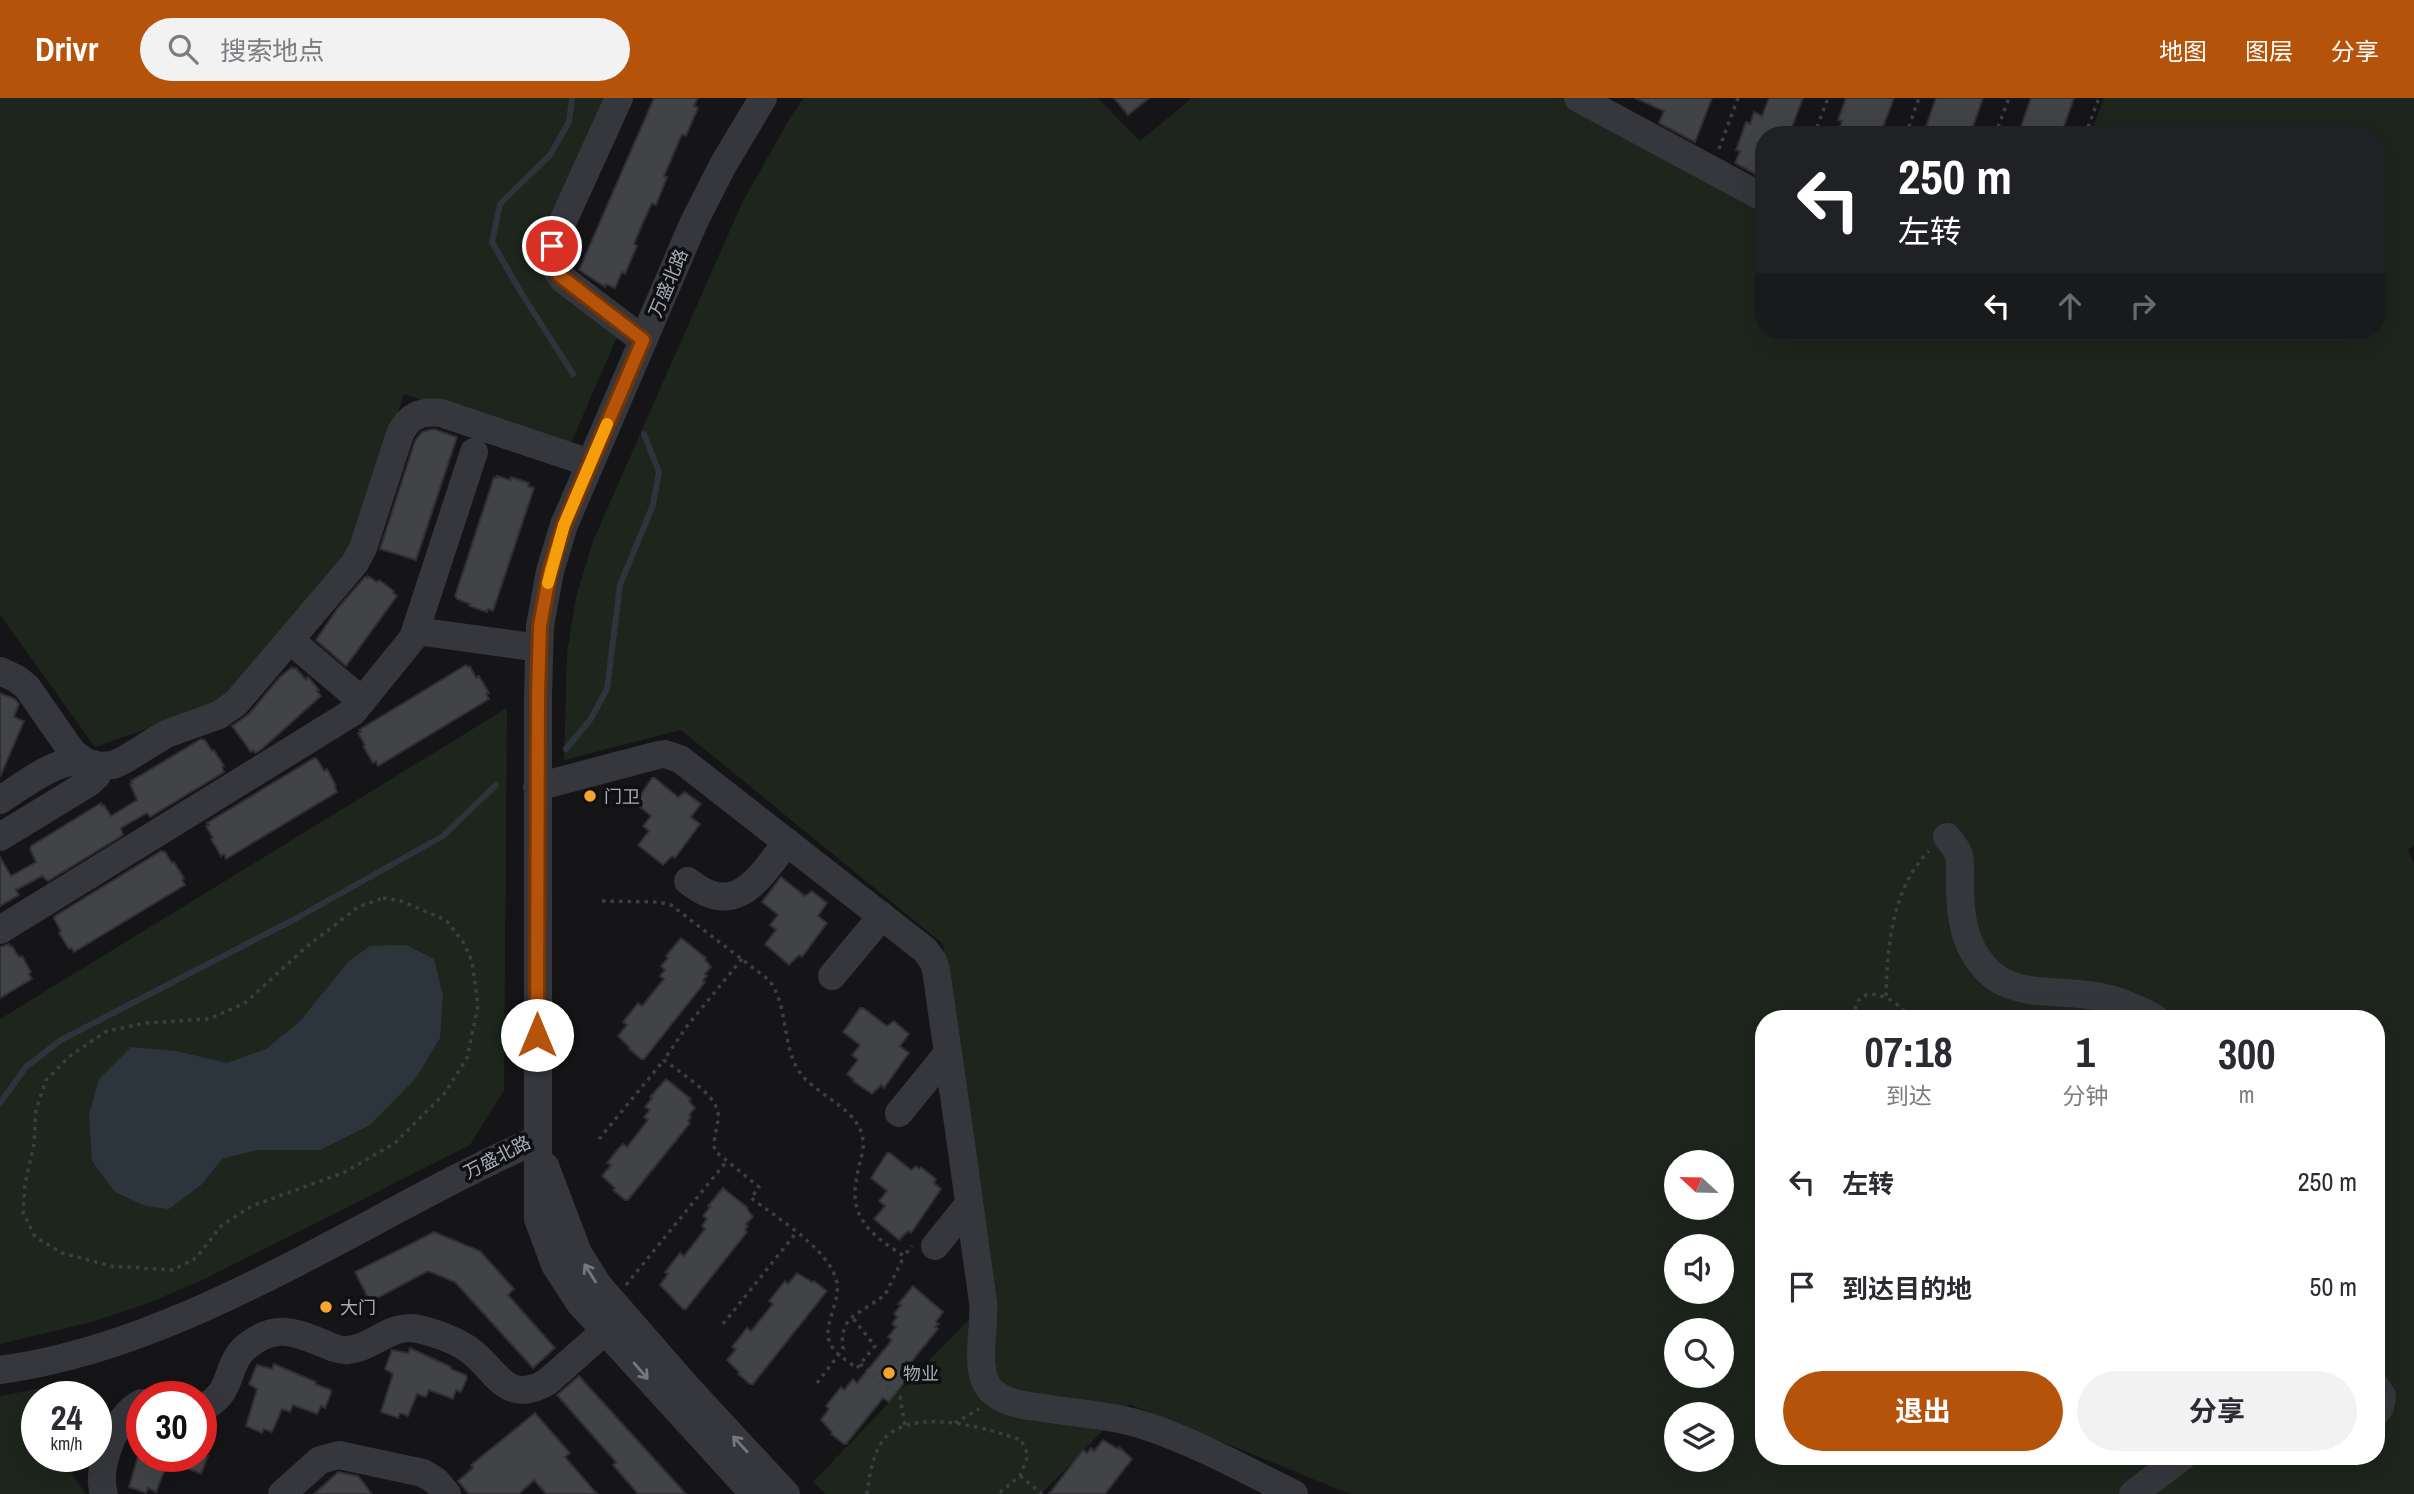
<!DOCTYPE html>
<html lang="zh">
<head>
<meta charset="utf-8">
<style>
  :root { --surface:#fff; --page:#f2f2f3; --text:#2b2b33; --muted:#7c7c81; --accent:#b45309 }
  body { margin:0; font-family:"Archivo Narrow","Noto Sans SC",sans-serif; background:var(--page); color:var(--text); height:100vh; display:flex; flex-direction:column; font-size:26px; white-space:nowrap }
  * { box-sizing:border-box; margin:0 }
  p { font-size:23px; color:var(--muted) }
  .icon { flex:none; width:38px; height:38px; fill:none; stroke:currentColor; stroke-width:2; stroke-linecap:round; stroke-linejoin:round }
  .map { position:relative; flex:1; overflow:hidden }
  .sheet { position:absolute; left:1755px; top:912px; width:630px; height:455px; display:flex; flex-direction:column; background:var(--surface); border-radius:28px; box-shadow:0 7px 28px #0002 }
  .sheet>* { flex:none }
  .top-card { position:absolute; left:1755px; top:28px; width:630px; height:214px; border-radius:28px; box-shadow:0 7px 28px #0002; background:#202124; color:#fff; overflow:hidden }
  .needle { width:46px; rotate:292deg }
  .controls { position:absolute; left:1664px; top:1052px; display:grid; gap:14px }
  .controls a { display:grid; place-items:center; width:70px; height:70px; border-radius:50%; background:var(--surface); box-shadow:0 7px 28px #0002; font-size:35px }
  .speed { position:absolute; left:21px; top:1283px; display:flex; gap:14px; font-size:35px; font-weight:700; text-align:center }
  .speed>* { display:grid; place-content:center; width:91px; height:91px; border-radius:50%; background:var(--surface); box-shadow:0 7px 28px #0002; line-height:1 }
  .speed small { font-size:18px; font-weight:400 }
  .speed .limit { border:10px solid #d22; background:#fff; color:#111 }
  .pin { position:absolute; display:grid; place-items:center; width:60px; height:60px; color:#fff; margin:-30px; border:4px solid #fff; border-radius:50%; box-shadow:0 2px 7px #0007 }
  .me { position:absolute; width:77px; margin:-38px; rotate:0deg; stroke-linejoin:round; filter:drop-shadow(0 0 5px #0008) }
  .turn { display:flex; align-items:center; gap:24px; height:147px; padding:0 28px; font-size:32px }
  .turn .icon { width:91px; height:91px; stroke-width:2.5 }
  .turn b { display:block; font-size:49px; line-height:60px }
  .lanes { display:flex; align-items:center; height:66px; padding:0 28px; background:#0003; justify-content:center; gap:35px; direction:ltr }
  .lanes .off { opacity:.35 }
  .eta { display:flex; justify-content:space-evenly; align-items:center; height:119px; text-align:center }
  .eta b { font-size:42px; font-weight:700; line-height:49px }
  .cta { display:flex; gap:14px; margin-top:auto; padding:14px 28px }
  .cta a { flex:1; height:80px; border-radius:42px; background:var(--accent); color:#fff; font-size:28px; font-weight:700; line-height:80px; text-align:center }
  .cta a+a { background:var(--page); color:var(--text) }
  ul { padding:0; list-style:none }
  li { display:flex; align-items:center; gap:21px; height:105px; padding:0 28px }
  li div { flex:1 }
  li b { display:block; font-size:26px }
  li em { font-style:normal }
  header { display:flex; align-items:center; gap:42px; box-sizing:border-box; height:98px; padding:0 35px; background:var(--accent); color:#fff }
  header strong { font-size:33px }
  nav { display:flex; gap:38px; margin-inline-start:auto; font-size:24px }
  .search { width:490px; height:63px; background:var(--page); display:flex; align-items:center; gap:18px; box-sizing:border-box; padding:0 24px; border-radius:38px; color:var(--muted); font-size:26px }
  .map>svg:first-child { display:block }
</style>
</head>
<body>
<header>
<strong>Drivr</strong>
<div class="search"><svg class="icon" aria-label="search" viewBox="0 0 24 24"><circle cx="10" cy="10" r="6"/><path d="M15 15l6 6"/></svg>搜索地点</div>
<nav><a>地图</a><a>图层</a><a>分享</a></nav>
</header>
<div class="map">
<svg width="2414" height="1396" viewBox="0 0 2414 1396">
  <rect width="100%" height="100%" fill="#151517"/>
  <!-- green -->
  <g fill="#1d251d" fill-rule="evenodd">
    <polygon points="0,0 610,0 533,168 620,232 569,350 404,296 353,453 226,603 95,649 0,517"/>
    <path d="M804,0H1098L1140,43L1192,0H1561L1764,109V233H2011L2007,239L2012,242L2016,233H2376V37H2090L2104,0H2414V747L2408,752L2414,766V1396H1350L1129,1306L1041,1396H826L813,1384L993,1196L943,846L681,632L564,662L567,555L576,499L593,443L742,105L791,18ZM1764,920H2376V1358H1764ZM1676,1064H1722V1110H1676ZM1676,1148H1722V1194H1676ZM1676,1232H1722V1278H1676ZM1676,1316H1722V1362H1676Z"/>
    <polygon points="507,610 504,992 470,1047 205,1181 146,1206 92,1224 0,1246 0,921"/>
    <polygon points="67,1285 69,1298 37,1298 37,1358 59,1358 86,1396 0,1396 0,1298"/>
  </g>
  <!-- water -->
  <polygon fill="#2b353b" points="406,847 434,861 443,898 440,940 416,980 370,1027 320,1052 257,1052 222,1061 201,1087 169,1111 145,1108 115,1094 92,1063 89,1017 99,981 131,949 176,953 227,965 266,951 300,923 349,863 370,848"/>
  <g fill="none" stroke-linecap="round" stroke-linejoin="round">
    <!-- stream -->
    <g stroke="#2b353b" stroke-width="6">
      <polyline points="572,0 569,24 550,57 500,106 492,144 522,196 573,276"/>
      <polyline points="566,651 590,622 607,591 620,487 653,407 659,374 644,336"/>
      <polyline points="0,1005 26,969 61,942 295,821 443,738 496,687"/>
    </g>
  </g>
  <!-- building -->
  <g fill="#414347" stroke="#2f2f33" stroke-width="2">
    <polygon points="654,0 698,0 694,8 698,10 686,38 682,36 664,78 667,79 656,107 652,105 641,129 634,146 637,148 625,176 622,174 615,190 606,186 605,189 579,172"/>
    <polygon points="1114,0 1149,0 1128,17"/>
    <polygon points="1635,0 1712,0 1695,44 1659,25 1664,13"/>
    <polygon points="1769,0 1803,0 1789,37 1764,37 1764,81 1735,65 1740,53 1736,52 1746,24 1750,26 1754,14 1762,18"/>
    <polygon points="1846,0 1894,0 1880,37 1846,37 1838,34 1842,23 1838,22"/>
    <polygon points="1936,0 1983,0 1970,37 1927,37 1929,29 1926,28"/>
    <polygon points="2031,0 2074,0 2061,37 2018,37"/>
    <polygon points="434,331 457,339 416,462 380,451 415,343 422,334"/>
    <polygon points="497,378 510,382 511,379 529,385 528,388 534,390 493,513 488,511 487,514 469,508 470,506 457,501 455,498 494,379 497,380"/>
    <polygon points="368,478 377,484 379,482 394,493 393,495 397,498 346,568 316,542 337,511 365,479 368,480"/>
    <polygon points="466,567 468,569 470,568 476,580 479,578 489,595 486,596 489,601 378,668 376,663 373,665 363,648 365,647 358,635 361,634 359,632"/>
    <polygon points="292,569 294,571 296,570 306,582 308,579 319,592 317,593 321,598 262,651 255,655 253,652 251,654 232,628 249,616 279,580"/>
    <polygon points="0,595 15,601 19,606 14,619 24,623 0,679"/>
    <polygon points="201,641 205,642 212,653 214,652 224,668 222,669 224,674 150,719 147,715 121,730 123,737 48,783 42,778 16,792 19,797 0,808 0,759 11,778 36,764 30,751 31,748 101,705 102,708 104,707 111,718 137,702 130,686 132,685 131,683"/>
    <polygon points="314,660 317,661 324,673 327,671 336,688 335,689 337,694 226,761 224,756 221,758 211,741 213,740 206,728 209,727 207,725"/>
    <polygon points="652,680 655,680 678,699 685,694 701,706 691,719 700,726 675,760 672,758 663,767 638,747 649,733 643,728 651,718 635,705"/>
    <polygon points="161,753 165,754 172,765 174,764 184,780 182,782 185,787 74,854 71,850 69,851 59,835 61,833 54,821 55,818"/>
    <polygon points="781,779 805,798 812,793 827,805 818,818 827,825 802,859 799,857 789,867 765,846 776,832 770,827 778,817 762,804"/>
    <polygon points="681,840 706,860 705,862 711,869 705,876 707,878 703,882 705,884 644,961 641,961 629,951 630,950 618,938 627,927 623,924 634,910 638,905 642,908 664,881 660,878 665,872 661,868 668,860 666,858"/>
    <polygon points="9,846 10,849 12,848 19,859 22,858 31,874 29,876 32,881 0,900 0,849"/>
    <polygon points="860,910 863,910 887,928 894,923 909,936 900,948 909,955 884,990 881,987 872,996 853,983 854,982 847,976 858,962 852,957 860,947 843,934"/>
    <polygon points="666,981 691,1001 689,1003 695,1010 689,1017 691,1019 688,1023 690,1025 628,1102 625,1102 613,1092 615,1090 602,1078 611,1067 607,1065 618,1051 623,1046 627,1049 648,1022 644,1019 650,1012 645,1009 652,1000 650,999"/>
    <polygon points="887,1055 890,1055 911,1072 916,1068 919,1071 921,1069 936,1081 934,1085 941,1091 911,1135 908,1133 899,1142 874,1121 885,1108 879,1103 887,1093 871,1080"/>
    <polygon points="723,1090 748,1110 747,1111 753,1119 746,1126 748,1128 745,1132 747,1134 686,1211 683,1211 660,1187 668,1176 665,1174 676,1160 680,1155 684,1158 705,1131 702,1128 707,1121 703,1118 710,1109 708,1108"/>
    <polygon points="434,1134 480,1153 514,1191 508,1197 555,1250 533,1270 455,1184 428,1173 370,1204 355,1174"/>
    <polygon points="797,1175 812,1184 814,1183 827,1193 753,1286 750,1286 738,1276 739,1274 727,1262 736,1251 732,1249 747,1230 751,1233 773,1206 769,1203 785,1183 788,1186"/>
    <polygon points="913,1188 943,1214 936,1224 939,1226 935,1229 938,1231 912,1263 918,1268 889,1304 883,1300 846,1346 843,1345 831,1336 832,1334 821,1322 829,1311 826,1308 841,1289 844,1292 853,1281 857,1285 892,1242 888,1239 896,1229 892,1226 897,1219 894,1216 901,1207 898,1206"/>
    <polygon points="410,1250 451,1269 451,1271 466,1277 467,1280 461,1294 456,1292 453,1301 429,1292 426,1299 417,1296 408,1318 400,1315 398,1320 381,1314 393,1276 385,1271 392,1252 408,1255"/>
    <polygon points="274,1266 316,1284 315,1286 331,1292 331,1295 325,1310 321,1308 317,1316 293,1307 290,1314 282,1311 272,1334 264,1331 262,1335 246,1328 257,1291 249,1286 257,1267 272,1271"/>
    <polygon points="579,1278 686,1396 638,1396 613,1367 616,1364 557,1297"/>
    <polygon points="535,1315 570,1355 565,1359 597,1396 546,1396 534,1382 519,1396 469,1396 458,1383 473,1370 471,1367"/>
    <polygon points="1103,1342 1118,1351 1119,1349 1132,1361 1105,1396 1049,1396 1083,1352 1087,1355 1091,1350 1094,1353"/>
    <polygon points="138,1358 208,1358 201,1376 168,1363 156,1394 148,1390 146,1395 129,1389"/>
    <polygon points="338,1374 358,1378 372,1396 314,1396"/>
  </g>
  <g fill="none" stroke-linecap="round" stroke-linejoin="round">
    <!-- path -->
    <g stroke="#3c3e43" stroke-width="3.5" stroke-dasharray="3.5 5" stroke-linecap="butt">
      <polyline points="1814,37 1828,0"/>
      <polyline points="1906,37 1919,0"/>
      <polyline points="1995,37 2009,0"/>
      <polyline points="2085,37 2099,0"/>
      <polyline points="1719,51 1738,0"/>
      <polygon points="383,800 401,803 446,822 463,844 472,863 478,908 467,960 444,996 395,1045 345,1074 252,1108 222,1127 196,1160 173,1172 111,1168 62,1155 35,1139 23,1114 25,1086 34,1046 36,1012 46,982 71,957 107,933 146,925 209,921 245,905 305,850 358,809"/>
      <path d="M602,803L658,804L671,807L769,882C788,907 782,944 797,970C814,1000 867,1010 863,1051C861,1063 857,1073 856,1084C849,1122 876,1140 904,1158L912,1148"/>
      <path d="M742,861L687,928L664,962C679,974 716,996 718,1015C719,1028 712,1040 715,1053L759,1089L751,1100C776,1119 827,1150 836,1181C843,1204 819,1229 832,1249C838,1258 849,1264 857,1270L875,1248L852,1219"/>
      <path d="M1886,898C1887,849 1892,790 1929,753"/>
      <path d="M1855,920C1852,880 1897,898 1909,920"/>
      <polyline points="599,1041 664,962"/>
      <polyline points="626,1187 726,1064"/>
      <polyline points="723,1226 796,1135"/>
      <polyline points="860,1266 900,1299 905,1328"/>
      <polyline points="817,1285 843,1251 842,1237 847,1225 852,1219 885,1197 904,1158"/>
      <polyline points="955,1325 979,1311"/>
      <polyline points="1020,1378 1042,1396"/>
      <path d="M867,1396C869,1378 874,1348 889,1336C921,1311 987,1330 1021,1342L1028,1357L1020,1378L998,1396"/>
    </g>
    <!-- minor -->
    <g stroke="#36373c" stroke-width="28">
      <path d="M619,0L554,143C549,158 553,170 563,181L643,242"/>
      <polyline points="1578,0 1764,100"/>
      <polyline points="416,533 539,550"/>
      <polyline points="290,542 362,603"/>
      <path d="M0,573L17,581L27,589L73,655L86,664L99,668L113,667L124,662L166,636L219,617L236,605L355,465L363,450L400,336C409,317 421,313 441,315L590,365"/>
      <path d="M537,689L658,657L665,656L680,661L925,852L933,863L936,872C952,983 968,1093 983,1204C986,1231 971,1277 994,1295C1009,1307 1031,1308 1050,1311C1082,1316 1118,1318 1149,1329C1199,1346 1247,1373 1294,1396"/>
      <path d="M0,702C23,688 58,658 86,664"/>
      <polyline points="0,739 90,684 97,677 99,668"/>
      <path d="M1947,739C1951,744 1957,751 1959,757C1961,765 1960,776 1960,784C1960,806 1961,826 1970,847C1998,907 2048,888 2101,899C2121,903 2138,911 2155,920"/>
      <path d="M688,783C736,822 759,780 787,744"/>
      <polyline points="0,832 353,614 413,540 474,354"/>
      <polyline points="832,878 882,818"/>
      <polyline points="899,1015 948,955"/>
      <polyline points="545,1068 578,1155 598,1187 685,1287 786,1396"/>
      <polyline points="935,1148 969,1106"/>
      <path d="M0,1272C188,1247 365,1118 536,1042"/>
      <polyline points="2376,1289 2382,1298 2380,1309 2376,1314"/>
      <path d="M201,1310C235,1297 224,1266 247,1248C275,1226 292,1233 322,1245C330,1248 339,1253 348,1252C373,1250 391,1225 418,1231C433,1234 455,1242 468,1251C495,1269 505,1309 547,1284L605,1233"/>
      <path d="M104,1396C95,1370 116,1316 142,1305"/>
      <polyline points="282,1396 320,1362 339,1357 423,1375 436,1383 447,1396"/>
      <polyline points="754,1396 579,1204 555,1167 538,1121 538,597 540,528 550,473 564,427 694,124 723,67 763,0"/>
      <polyline points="2133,1396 2183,1358"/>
    </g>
  </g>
  <!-- one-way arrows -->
  <defs><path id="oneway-shaft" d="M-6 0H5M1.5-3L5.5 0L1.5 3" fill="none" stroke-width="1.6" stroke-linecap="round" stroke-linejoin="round" transform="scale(1.75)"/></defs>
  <g stroke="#747880">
    <use href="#oneway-shaft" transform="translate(590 1175) rotate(-122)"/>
    <use href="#oneway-shaft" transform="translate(641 1273) rotate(49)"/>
    <use href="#oneway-shaft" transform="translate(740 1346) rotate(-133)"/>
  </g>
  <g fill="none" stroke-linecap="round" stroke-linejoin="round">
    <defs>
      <polyline id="route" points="537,937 538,597 540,528 550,473 564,427 643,242 559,177 552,163 552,148"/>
    </defs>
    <!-- route casing -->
    <use href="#route" stroke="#753606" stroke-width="18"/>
    <!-- route -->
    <use href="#route" stroke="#b45309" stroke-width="12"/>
    <!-- slow -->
    <polyline stroke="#f59e0b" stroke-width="12" points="548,485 564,427 607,326"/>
  </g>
  <!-- markers -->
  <g fill="#f5a62e" stroke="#101012" stroke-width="2.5">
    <circle cx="590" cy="698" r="7"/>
    <circle cx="326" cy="1209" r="7"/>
    <circle cx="889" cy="1275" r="7"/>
  </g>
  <g text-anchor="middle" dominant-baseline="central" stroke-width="7" stroke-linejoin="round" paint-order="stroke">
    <!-- street labels -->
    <g font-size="18" fill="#a6adb7" stroke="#101012">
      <text transform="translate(668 185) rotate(-67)">万盛北路</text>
      <text transform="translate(497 1059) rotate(-27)">万盛北路</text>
    </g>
    <!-- poi labels -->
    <g font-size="18" fill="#a6adb7" stroke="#101012" text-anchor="start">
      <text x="604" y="698">门卫</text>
      <text x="340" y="1209">大门</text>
      <text x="903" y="1275">物业</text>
    </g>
  </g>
</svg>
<div class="controls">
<a><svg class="needle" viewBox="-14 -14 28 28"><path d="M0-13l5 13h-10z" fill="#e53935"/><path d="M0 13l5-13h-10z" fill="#7c7c81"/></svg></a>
<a><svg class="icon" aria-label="sound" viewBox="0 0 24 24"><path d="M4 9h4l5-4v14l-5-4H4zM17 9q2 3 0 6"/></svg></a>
<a><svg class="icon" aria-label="search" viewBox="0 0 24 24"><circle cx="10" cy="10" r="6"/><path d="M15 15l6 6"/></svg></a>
<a><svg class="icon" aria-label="layers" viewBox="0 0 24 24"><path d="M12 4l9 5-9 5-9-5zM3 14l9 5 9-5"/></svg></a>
</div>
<div class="speed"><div>24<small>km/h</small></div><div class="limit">30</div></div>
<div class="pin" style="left:552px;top:148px;background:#d93025"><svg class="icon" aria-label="arrive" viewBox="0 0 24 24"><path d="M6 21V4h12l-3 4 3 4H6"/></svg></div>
<svg class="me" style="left:537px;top:937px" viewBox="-20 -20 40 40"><circle r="19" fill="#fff"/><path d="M0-13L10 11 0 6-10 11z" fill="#b45309"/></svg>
<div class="top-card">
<div class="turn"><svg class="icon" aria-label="left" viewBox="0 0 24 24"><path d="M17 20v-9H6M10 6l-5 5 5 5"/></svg><div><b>250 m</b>左转</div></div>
<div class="lanes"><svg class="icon" aria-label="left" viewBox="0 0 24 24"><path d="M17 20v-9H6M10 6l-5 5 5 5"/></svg><svg class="icon off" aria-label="ahead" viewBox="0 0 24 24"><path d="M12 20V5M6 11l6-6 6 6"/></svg><svg class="icon off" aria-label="right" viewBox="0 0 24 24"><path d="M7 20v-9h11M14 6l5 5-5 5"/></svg></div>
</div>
<section class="sheet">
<div class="eta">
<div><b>07:18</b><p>到达</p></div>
<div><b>1</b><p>分钟</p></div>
<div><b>300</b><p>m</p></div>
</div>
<ul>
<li><svg class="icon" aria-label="left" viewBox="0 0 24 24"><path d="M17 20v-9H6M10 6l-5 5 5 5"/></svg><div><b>左转</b></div><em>250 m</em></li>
<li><svg class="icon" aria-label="arrive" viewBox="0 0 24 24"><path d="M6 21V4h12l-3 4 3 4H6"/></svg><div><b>到达目的地</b></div><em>50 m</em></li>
</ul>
<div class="cta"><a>退出</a><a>分享</a></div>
</section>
</div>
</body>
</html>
